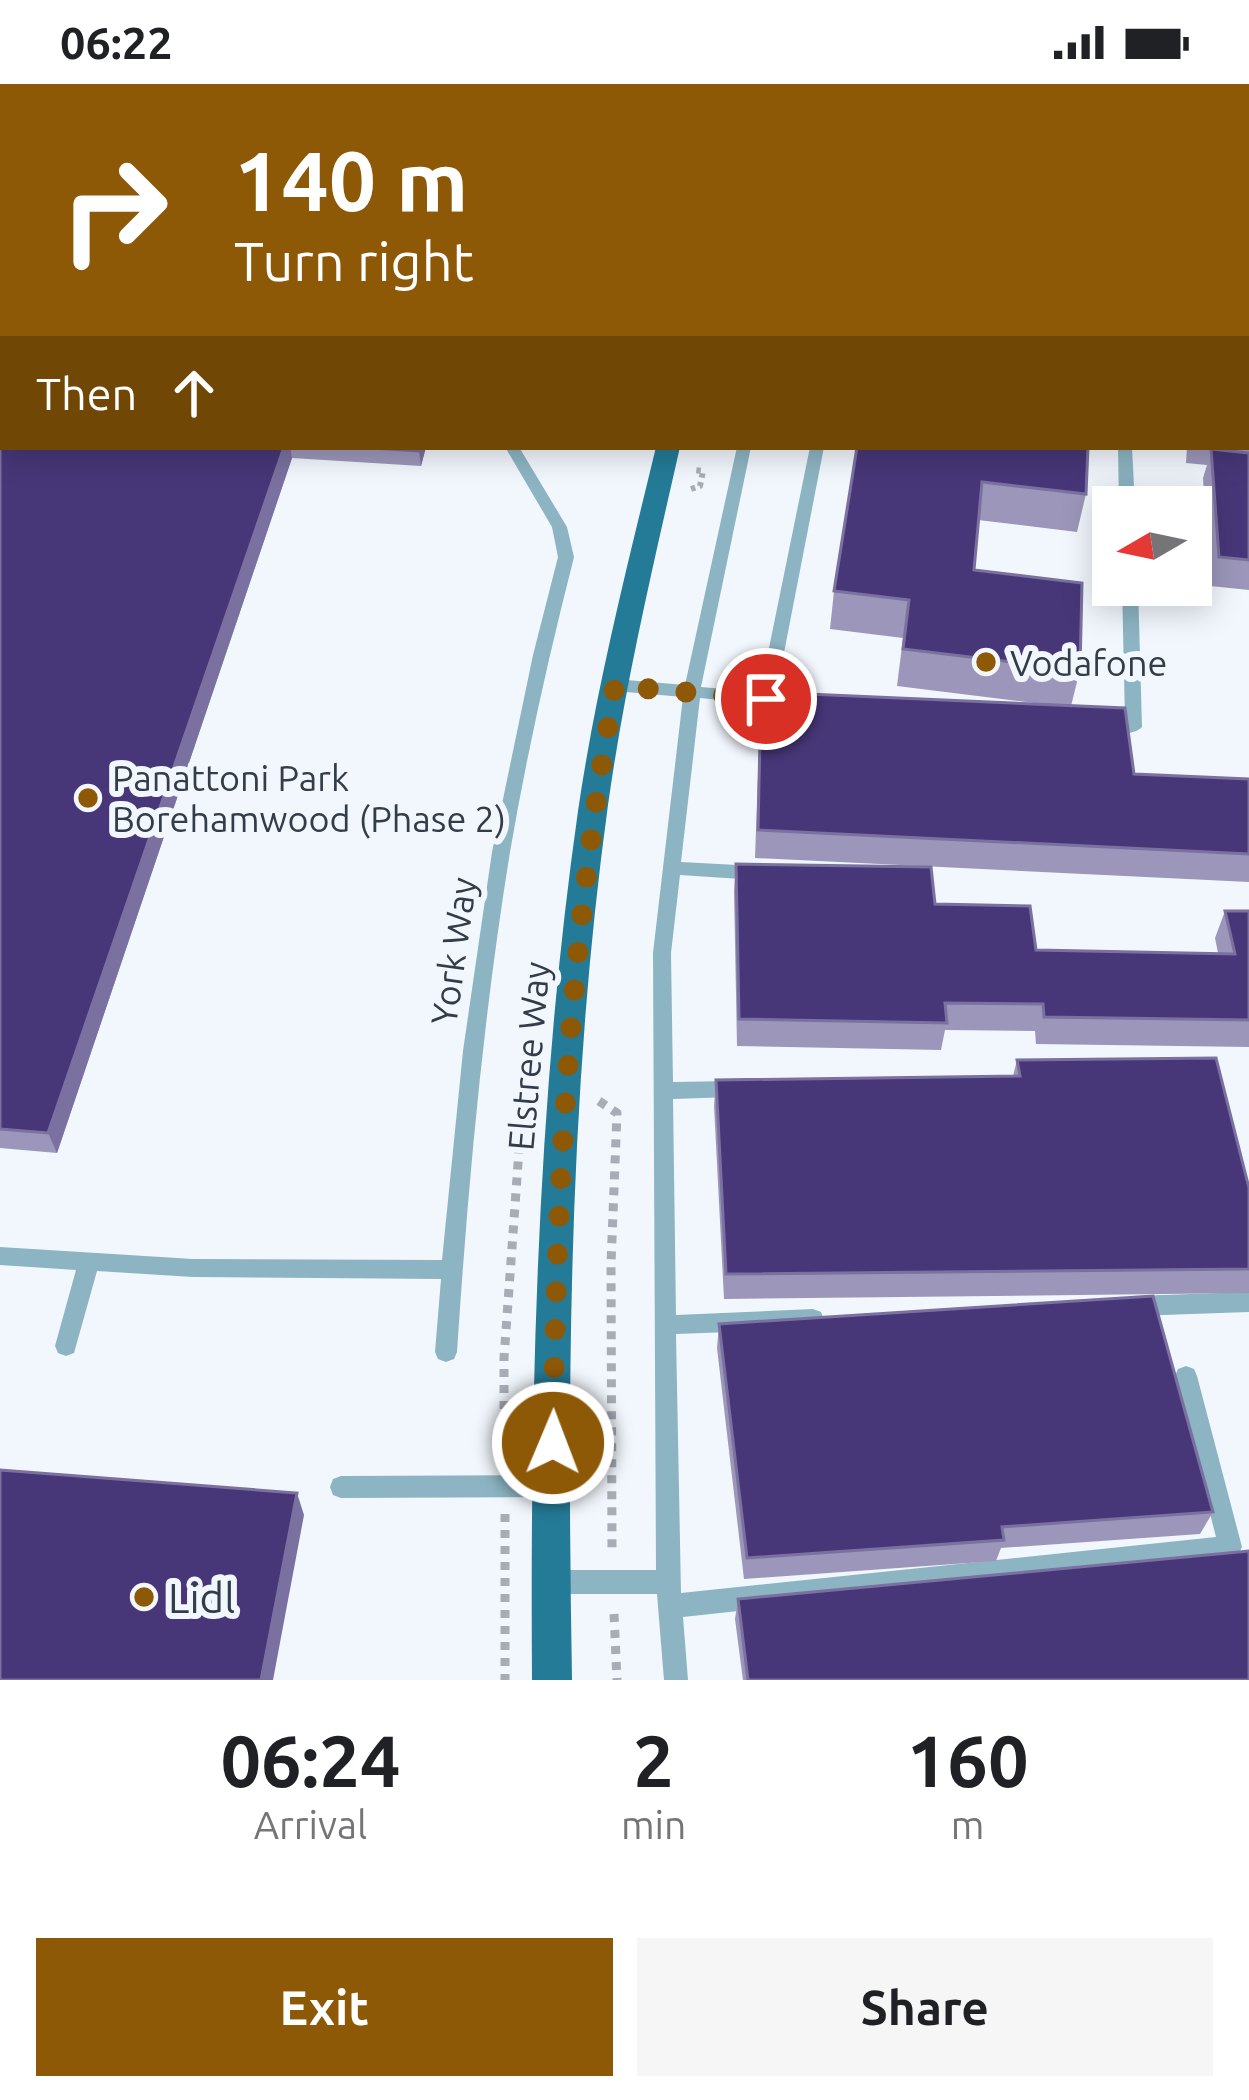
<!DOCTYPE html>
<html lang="en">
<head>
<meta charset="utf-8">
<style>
  :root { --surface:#fff; --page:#f6f6f6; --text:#202124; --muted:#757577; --accent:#8d5907 }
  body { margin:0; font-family:Ubuntu,sans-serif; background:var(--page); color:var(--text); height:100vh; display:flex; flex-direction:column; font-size:45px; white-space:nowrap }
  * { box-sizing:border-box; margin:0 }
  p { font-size:39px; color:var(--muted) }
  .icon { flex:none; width:66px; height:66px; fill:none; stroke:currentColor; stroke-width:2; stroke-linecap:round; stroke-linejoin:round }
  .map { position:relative; height:1596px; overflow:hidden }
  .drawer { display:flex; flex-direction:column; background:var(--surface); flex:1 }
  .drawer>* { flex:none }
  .top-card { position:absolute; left:0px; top:0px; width:1251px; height:366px; box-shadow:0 6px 30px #0003; background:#8d5907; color:#fff; overflow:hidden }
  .needle { width:78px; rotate:261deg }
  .fabs { position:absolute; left:1092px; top:402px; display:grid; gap:24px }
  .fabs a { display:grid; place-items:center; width:120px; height:120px; border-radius:0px; background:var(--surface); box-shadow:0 6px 30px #0003; font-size:60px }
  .pin { position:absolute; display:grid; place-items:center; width:102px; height:102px; color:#fff; margin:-51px; border:6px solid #fff; border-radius:50%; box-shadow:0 3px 12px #0007 }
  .me { position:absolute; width:132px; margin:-66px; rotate:1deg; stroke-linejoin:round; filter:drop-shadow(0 0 9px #0008) }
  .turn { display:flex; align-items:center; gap:42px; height:252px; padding:0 36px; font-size:54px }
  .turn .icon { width:156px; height:156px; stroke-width:2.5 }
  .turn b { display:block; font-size:84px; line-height:102px }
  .then { display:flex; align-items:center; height:114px; padding:0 36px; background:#0003; gap:24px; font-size:45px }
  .eta { display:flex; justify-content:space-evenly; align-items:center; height:204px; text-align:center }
  .eta b { font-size:72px; font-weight:700; line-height:84px }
  .cta { display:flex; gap:24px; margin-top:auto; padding:24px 36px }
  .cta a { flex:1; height:138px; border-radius:0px; background:var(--accent); color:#fff; font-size:48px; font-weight:700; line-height:138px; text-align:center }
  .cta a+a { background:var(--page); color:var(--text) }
  .status { display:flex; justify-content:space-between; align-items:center; height:84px; padding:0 60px; background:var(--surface); direction:ltr }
  .status svg { height:33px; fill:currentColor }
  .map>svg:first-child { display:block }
</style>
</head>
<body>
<div class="status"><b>06:22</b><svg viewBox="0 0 49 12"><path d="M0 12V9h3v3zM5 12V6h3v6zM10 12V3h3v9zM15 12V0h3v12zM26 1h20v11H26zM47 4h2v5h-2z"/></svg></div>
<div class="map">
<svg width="1249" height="1596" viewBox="0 0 1249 1596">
  <rect width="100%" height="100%" fill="#f2f7fd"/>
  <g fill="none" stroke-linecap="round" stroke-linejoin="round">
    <!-- path-far1 -->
    <g stroke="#a7adb6" stroke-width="6" stroke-dasharray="4.5 4.5" stroke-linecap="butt">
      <polyline points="143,3 147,0"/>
      <polyline points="691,405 700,402 703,387 694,386"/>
    </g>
    <!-- path -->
    <g stroke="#a7adb6" stroke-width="9" stroke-dasharray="8 8" stroke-linecap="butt">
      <polyline points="599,1017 617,1029 611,1180 612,1467"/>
      <polyline points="522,1025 528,950"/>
      <polyline points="504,1373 504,1274 520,1052"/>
      <polyline points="505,1430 505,1596"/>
      <polyline points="614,1530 617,1596"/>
    </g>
    <!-- service -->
    <g fill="#8db4c3" fill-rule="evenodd">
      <rect x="334" y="0" width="12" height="3"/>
      <polygon points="861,0 873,0 872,3 860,3"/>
      <polygon points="1000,0 1024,0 1028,3 1004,3"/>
      <polygon points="1239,0 1249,0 1249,3 1237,3"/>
      <polygon points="3,228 3,236 0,237 0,229"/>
      <path d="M505,363H519L567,443L574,473C549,571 527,669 510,768C483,934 468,1101 457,1268L454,1275L446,1278L438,1275L435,1268L441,1195L193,1193L97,1187L74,1269L66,1272L58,1269L55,1262L76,1186L0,1181V1163L193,1175L442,1176L463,967L492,768L533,571L558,473L552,443Z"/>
      <polygon points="737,363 751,363 701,603 760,608 810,363 824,363 776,610 789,612 791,616 783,622 700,614 681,778 756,782 762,784 765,789 762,794 756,796 680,791 671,869 673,998 733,997 740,999 743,1005 740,1011 733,1013 673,1015 676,1231 813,1225 821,1228 824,1235 821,1242 813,1245 676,1250 681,1509 1216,1453 1175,1292 1178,1285 1186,1282 1194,1285 1197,1292 1242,1463 1238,1471 1230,1474 683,1533 688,1596 664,1596 657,1510 550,1510 542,1506 538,1498 542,1490 550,1486 656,1486 653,869 683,613 615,607 607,601 615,595 685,601"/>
      <polygon points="1118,363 1132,363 1135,423 1119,423"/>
      <path d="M1122,501H1138L1142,643C1133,653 1105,650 1096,641L1104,635L1125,636Z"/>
      <polygon points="1249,1208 1249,1228 1134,1232 1126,1229 1123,1222 1126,1215 1134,1212"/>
      <polygon points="552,1391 560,1394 563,1402 560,1410 552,1413 341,1414 333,1411 330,1403 333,1395 341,1392"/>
    </g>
    <!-- minor -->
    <rect fill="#8db4c3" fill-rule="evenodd" x="1248" y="169" width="1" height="14"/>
    <!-- tertiary -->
    <g fill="#8db4c3" fill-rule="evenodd">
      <polygon points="61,0 90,0 59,3"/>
      <rect x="0" y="16" width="3" height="12"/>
    </g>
    <!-- primary -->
    <g fill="#247b97" fill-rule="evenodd">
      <polygon points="608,0 633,0 635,3 610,3"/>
      <polygon points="788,0 809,0 786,3"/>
      <path d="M656,363H680C653,482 625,600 608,721C568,1011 567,1304 572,1596H532C530,1306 537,1015 578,727C596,604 627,483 656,363Z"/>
    </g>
  </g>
  <!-- wall -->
  <g fill="#9c97ba">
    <polygon points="1190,0 1226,0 1225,3 1205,3"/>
    <polygon points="1248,252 1249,252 1249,506 1210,502 1203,394 1207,381 1186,379 1187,363 1248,363"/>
    <polygon points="0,299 3,363 426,363 421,382 292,374 57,1069 0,1064"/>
    <polygon points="857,363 1086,410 1077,448 978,436 974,486 1080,586 1071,622 1134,690 1249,695 1249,798 755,774 761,608 1042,620 897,602 903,554 830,545 834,507"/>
    <polygon points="736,780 935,820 1036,866 1218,869 1215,854 1225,827 1249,827 1249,963 1036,960 1035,947 945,946 941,966 737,962 734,807"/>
    <polygon points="1017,976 1249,1104 1249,1209 724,1215 714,1022 716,996 1013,992"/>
    <polygon points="719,1240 1213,1428 1200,1450 1001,1464 996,1477 744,1495 717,1264"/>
    <polygon points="738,1515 1249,1596 743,1596 735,1535"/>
  </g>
  <!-- shaded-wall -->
  <g fill="#7a71a0">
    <polygon points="284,363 290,363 292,374 57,1069 48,1049"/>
    <polygon points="420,363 426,363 421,382 419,367"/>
    <polygon points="297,1409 304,1431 273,1596 261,1596"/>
  </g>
  <!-- building -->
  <g fill="#473778" stroke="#7a71a0" stroke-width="3">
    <polygon points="165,0 313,0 315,3 167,3"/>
    <polygon points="438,0 595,0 593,3 438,3"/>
    <polygon points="899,0 959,0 958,3 898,3"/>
    <polygon points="1248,34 1249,34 1249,107 1248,106"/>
    <rect x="1248" y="252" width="1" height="104"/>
    <polygon points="0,299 3,299 3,363 284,363 48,1049 0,1045"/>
    <polygon points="357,363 420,363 419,367"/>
    <polygon points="857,363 1088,363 1086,410 982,398 974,486 1082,499 1080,586 903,565 909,516 834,507"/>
    <polygon points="1211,365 1249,369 1249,476 1219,473"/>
    <polygon points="761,608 1125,624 1134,690 1249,695 1249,770 758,746"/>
    <polygon points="736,780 931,783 935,820 1030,822 1036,866 1235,870 1225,827 1249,827 1249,936 1044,933 1043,920 945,919 947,939 739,935"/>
    <polygon points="1216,974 1249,1104 1249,1185 726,1190 716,996 1020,992 1017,976"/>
    <polygon points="1153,1212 1213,1428 1002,1443 1004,1456 747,1474 719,1240"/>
    <polygon points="0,1386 297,1409 261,1596 0,1596"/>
    <polygon points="1249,1467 1249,1596 748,1596 738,1515"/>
  </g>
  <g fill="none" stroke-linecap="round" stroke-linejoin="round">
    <!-- route -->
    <path stroke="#8d5907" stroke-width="21" stroke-dasharray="0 37.8" d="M553,1359C556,1105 570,851 615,602L766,615"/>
  </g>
  <!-- markers -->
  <g fill="#8d5907" stroke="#f2f7fd" stroke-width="4.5">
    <circle cx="986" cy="578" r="12"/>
    <circle cx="88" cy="714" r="12"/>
    <circle cx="144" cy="1513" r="12"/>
  </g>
  <g text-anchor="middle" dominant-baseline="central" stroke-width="12" stroke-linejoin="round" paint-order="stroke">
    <!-- poi labels -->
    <g font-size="36" fill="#343c49" stroke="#f2f7fd" text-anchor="start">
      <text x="1010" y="578">Vodafone</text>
      <text x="112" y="693">Panattoni Park<tspan x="112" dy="41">Borehamwood (Phase 2)</tspan></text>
    </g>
    <!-- street labels -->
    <g font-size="36" fill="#343c49" stroke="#f2f7fd">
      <text transform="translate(453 867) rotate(-82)">York Way</text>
      <text transform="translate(528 972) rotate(-85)">Elstree Way</text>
    </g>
    <!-- near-poi labels -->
    <g font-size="42" fill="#343c49" stroke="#f2f7fd" text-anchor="start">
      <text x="168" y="1513">Lidl</text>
    </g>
  </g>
</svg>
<div class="fabs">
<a><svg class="needle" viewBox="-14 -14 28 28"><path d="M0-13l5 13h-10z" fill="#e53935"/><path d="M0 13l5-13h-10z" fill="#757577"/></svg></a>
</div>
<div class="pin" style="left:766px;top:615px;background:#d93025"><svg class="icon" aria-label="arrive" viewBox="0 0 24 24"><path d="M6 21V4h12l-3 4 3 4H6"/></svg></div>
<svg class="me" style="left:553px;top:1359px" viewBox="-20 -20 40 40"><circle r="17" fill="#8d5907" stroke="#fff" stroke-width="3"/><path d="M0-11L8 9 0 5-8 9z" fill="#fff"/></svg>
<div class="top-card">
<div class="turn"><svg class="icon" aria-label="right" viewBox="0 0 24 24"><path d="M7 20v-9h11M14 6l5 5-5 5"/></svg><div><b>140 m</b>Turn right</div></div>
<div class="then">Then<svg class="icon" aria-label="ahead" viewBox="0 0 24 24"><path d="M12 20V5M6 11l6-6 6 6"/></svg></div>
</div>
</div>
<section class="drawer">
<div class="eta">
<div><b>06:24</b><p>Arrival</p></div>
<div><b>2</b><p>min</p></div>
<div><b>160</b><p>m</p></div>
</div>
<div class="cta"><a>Exit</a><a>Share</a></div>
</section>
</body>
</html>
